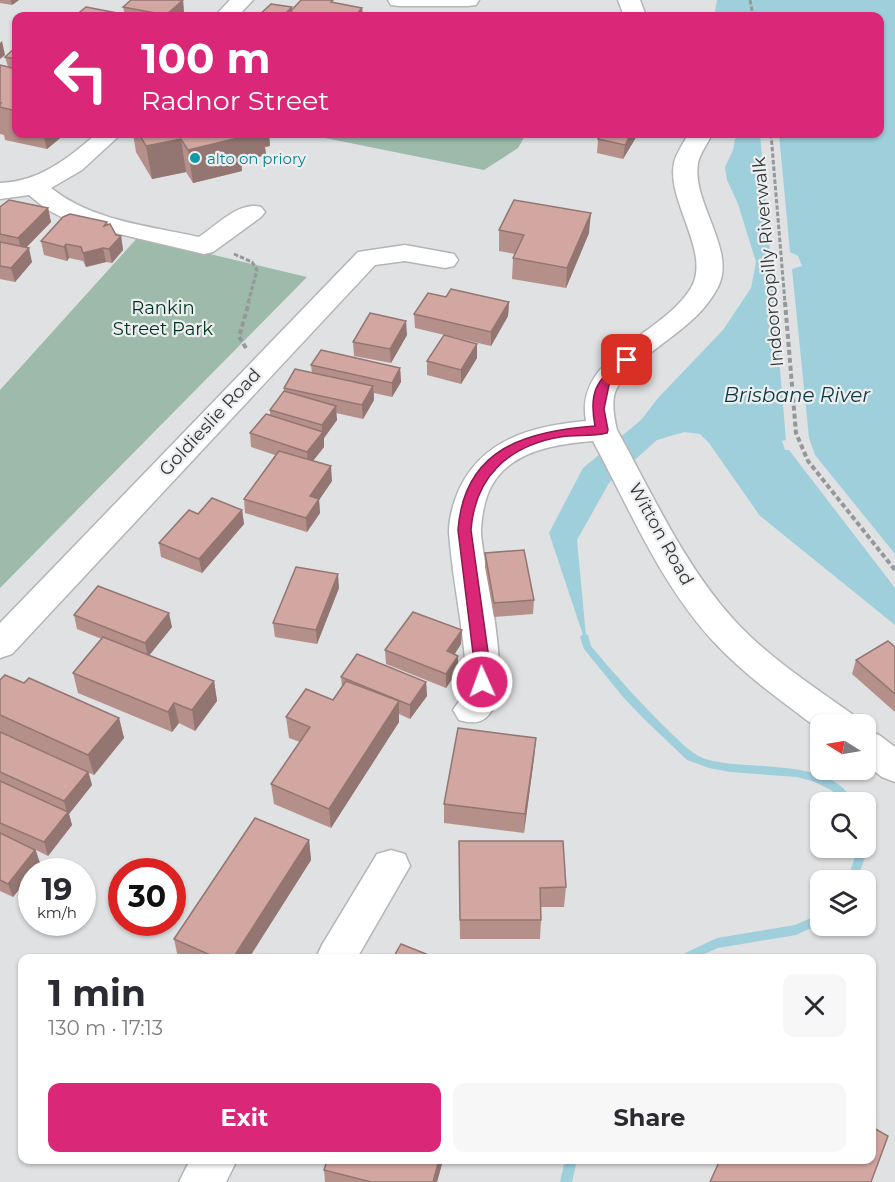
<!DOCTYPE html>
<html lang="en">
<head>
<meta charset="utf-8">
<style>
  :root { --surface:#fff; --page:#f7f7f7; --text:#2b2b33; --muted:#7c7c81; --accent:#db2777 }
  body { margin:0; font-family:Montserrat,sans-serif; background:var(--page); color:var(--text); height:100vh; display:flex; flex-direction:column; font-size:22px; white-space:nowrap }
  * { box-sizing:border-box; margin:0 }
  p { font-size:20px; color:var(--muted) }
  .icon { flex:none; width:33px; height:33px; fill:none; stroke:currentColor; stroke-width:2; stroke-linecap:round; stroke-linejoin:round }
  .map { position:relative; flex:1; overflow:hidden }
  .sheet { position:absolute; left:18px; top:954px; width:858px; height:210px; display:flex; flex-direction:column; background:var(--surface); border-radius:12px; box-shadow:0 2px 4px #0004 }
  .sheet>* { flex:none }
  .hud { position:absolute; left:12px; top:12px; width:872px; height:126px; border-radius:12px; box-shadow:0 2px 4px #0004; background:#db2777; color:#fff; overflow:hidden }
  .needle { width:39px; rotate:281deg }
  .controls { position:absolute; left:810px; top:714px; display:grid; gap:12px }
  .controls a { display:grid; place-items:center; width:66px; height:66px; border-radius:12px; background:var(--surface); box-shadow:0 2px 4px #0004; font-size:30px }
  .speed { position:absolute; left:18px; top:858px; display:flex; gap:12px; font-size:30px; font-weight:700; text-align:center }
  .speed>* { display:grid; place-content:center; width:78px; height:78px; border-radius:50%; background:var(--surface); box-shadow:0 2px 4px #0004; line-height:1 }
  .speed small { font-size:15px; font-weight:400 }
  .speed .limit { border:9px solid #d22; background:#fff; color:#111 }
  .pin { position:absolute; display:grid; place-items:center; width:51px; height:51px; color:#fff; margin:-26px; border-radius:12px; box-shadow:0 3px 9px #0006 }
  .me { position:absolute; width:66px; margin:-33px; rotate:358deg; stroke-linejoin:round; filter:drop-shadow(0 0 4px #0008) }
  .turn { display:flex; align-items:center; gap:21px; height:126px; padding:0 30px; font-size:27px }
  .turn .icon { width:78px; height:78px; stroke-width:2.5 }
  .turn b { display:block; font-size:42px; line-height:51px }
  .round { display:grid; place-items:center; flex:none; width:63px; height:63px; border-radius:12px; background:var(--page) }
  .overview { display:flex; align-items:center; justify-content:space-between; height:102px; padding:0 30px }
  h1 { font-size:36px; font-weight:700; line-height:45px }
  .button { display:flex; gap:12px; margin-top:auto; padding:12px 30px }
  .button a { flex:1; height:69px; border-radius:12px; background:var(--accent); color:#fff; font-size:24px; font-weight:700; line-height:69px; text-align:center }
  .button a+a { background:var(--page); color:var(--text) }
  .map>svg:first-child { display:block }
</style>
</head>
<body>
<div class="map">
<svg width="895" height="1182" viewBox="0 0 895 1182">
  <rect width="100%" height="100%" fill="#dfe1e3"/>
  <!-- green -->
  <g fill="#9dbaab">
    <polygon points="305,134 526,134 518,148 484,170"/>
    <polygon points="138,237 307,277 0,588 0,390"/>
  </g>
  <!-- water -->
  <polygon fill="#a0cfdc" points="717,0 895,0 895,625 760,516 709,443 700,434 684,432 657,440 609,483 577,540 587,647 549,533 583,468 641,420 658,398 723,330 751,288 756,262 738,204 727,180 725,167 733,150 736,134 879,134 879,16 714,16"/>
  <!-- pier -->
  <polygon fill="#dfe1e3" points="760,134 779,134 790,252 798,256 802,266 792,269 809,438 815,455 895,554 895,588 789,450 785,450 782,441 786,440"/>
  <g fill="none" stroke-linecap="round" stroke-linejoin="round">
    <!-- stream -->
    <g fill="#a0cfdc" fill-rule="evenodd">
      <path d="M585,634L588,635L591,646C617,677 643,706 672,734C684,745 692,755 709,760C749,771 833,757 853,802H842L831,790L815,782L797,777L730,772L709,768L687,760L644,719L623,697L584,649L580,637L582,635Z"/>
      <polygon points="866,847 866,854 857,880 847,880 856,854 856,848"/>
      <polygon points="820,914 820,924 796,935 718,948 695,958 680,958 681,955 717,938 795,925"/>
      <polygon points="565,1160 577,1160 572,1182 560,1182"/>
    </g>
    <defs>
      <g id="minor">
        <polygon points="230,0 253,0 238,16 215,16"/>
        <polygon points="388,0 479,0 476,5 468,6 399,6 391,5"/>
        <polygon points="618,0 640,0 646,16 624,16"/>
        <path d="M96,134H121L82,170L51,188C92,221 149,226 199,237C217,225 239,201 261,207L265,212L261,217L213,252L204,254L73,223L46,209L29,195L0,199V183C38,182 68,159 96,134Z"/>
        <path d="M688,134H712C708,143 700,153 698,163C691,202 737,250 718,287C695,332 644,347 618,386C610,398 614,417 617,430C653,495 684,565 734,620C768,657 811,685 852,714L857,724H820V730C783,702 744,675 712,640C660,583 629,508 593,441C557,444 512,450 492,485C485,497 482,514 481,529C479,561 535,745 459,720L453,710C456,705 461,700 463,695C470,680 462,635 460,618C456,590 451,561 449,532C449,519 453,504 458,492C481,439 532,426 586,421C574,356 663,335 691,288C712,253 666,201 674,163C676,153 684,143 688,134Z"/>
        <polygon points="405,245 454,254 458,260 454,266 445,268 405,261 375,265 12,654 0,658 0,623 358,252"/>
        <polygon points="866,731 879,735 895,747 895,782 882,777 866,765"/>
        <polygon points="391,850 405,854 410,866 357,958 316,958 322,945 377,854"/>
        <polygon points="190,1160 237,1160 226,1182 179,1182"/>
      </g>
    </defs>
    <!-- minor casing -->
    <use href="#minor" stroke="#b3b5b7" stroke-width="3"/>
    <!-- path-far1 -->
    <g stroke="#959798" stroke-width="3" stroke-dasharray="4.5 2" stroke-linecap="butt">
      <polyline points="750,0 753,16"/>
      <polyline points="771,134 785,303"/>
      <polyline points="234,254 252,262 257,270 248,303"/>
    </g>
    <!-- path -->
    <g stroke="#959798" stroke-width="4" stroke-dasharray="5 3" stroke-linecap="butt">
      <polyline points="785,302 796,433 808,461 895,570"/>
      <polyline points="246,348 239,337 249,302"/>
    </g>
    <!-- minor -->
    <use href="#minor" fill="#fff" fill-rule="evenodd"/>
  </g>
  <!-- wall -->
  <g fill="#b5908b">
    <polygon points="0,0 19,0 12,5 0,3"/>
    <polygon points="183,0 184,13 181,16 125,16 123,7"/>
    <polygon points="334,3 362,8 363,16 258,16 292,7 292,10"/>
    <polygon points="16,47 16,134 65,134 47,149 5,140 4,135 0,134 0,65 8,67 5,57"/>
    <polygon points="133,134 269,134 270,146 265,147 266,155 241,161 242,171 193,183 186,172 152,179 136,152"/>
    <polygon points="594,134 638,134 623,159 597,153 598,139 600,135"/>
    <polygon points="0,207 48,208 51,222 26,247 32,262 15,282 0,279"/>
    <polygon points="107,222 108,225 116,235 121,236 123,250 112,263 106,262 86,267 83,261 69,258 67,261 44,255 41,241"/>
    <polygon points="499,230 589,233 566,288 512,279 513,258 515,254 499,251"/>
    <polygon points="446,297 509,302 508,316 491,346 415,328 414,314"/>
    <polygon points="407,335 391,363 354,356 353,342"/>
    <polygon points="477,344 477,358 461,384 427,375 427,361"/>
    <polygon points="311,365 400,368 401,382 392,397 374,393 374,400 363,419 336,413 337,420 324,438 324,447 313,461 332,481 319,500 320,513 307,532 245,513 244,499 275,455 251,447 250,433 270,415 270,410 284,391 284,388 312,373"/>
    <polygon points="242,510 244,524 202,573 161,557 159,543 198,514"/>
    <polygon points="485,553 534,600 533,614 494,617 485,567"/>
    <polygon points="339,588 317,644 275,637 273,623"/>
    <polygon points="74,615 172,627 149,655 214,681 217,701 195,731 179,723 172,732 78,693 73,673 102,639 77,629"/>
    <polygon points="461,644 455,654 458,656 458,670 446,688 386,664 385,650"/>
    <polygon points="895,647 895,712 852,674 856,660"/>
    <polygon points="341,677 426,682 427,696 410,719 399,714 399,722 331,828 274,804 271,784 300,742 289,738 286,717 333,700 342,687"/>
    <polygon points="0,680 24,683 119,718 124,738 94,775 89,773 92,785 69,814 72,825 48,856 36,850 40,863 33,872 32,872 13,897 0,891"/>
    <polygon points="536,738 534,758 524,833 444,823 444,804"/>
    <polygon points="309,840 311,860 249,958 178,958 174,939"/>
    <polygon points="459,841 566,887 564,907 541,907 541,920 540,939 460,939"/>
    <polygon points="327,1160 443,1160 437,1182 325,1182 324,1170"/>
  </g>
  <!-- shaded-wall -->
  <g fill="#937571">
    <polygon points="11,0 19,0 12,5"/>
    <polygon points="183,0 184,13 181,16 167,16 166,15"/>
    <polygon points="292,7 292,13 290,12 290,16 283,16"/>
    <polygon points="362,8 363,16 355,16"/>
    <polygon points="2,41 5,55 0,59 0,43"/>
    <polygon points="43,134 65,134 47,149"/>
    <polygon points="233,134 269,134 270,146 265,147 266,155 241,161 242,171 193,183 188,150"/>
    <polygon points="631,134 638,134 623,159 625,145"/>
    <polygon points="181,139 186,172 152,179 146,146"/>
    <polygon points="48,208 51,222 22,252 18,238"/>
    <polygon points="591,213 589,233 566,288 567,268"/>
    <polygon points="121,236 123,250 112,263 109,249"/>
    <polygon points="66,244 69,258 67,261 64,247"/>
    <polygon points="29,248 32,262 15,282 11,268"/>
    <polygon points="103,248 106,262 86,267 83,253"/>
    <polygon points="509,302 508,316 491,346 491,332"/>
    <polygon points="406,321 407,335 391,363 390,349"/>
    <polygon points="477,344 477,358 461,384 461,370"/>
    <polygon points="400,368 401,382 392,397 392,383"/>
    <polygon points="373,386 374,400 363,419 362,405"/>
    <polygon points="336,406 337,420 324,438 324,447 308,467 307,452 322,434 322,425"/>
    <polygon points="331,466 332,481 319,500 320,513 307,532 306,518 310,496"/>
    <polygon points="242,510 244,524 202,573 199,559"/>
    <polygon points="338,574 339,588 317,644 316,630"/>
    <polygon points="169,613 172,627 148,657 145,643"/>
    <polygon points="462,630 461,644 447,665 447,651"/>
    <polygon points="458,656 458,670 446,688 446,674"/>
    <polygon points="214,681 217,701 195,731 192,710"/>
    <polygon points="426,682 427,696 410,719 410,705"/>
    <polygon points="399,701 399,722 331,828 329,809"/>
    <polygon points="174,703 179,723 172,732 168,712"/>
    <polygon points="119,718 124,738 94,775 88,755"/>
    <polygon points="536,738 534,758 524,833 525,814"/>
    <polygon points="88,772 92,785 69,814 72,825 48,856 44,842 67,813 64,801"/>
    <polygon points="309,840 311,860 249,958 233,958"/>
    <polygon points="35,850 40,863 33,872 32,872 32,874 13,897 8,884"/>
    <polygon points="439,1160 443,1160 437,1182 433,1182"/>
  </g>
  <!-- building -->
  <g fill="#d2a7a2" stroke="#937571" stroke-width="1.5">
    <polygon points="131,0 183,0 166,15 123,7"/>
    <polygon points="301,0 333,0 331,2 362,8 355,16 311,16 290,12"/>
    <polygon points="271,4 292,7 283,16 258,16"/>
    <polygon points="86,7 117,13 113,16 75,16"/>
    <polygon points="16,47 16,59 5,57"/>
    <polygon points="0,65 16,69 16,111 0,107 0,104 1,103 0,103"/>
    <polygon points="139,134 235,134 238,138 188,150 181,139 146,146"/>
    <polygon points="601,134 631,134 625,145 598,139"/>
    <polygon points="9,200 48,208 18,238 0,234 0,207"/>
    <polygon points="514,200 591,213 567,268 513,258 524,235 499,230"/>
    <polygon points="70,214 107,222 104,226 110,224 116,235 121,236 109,249 103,248 83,253 81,247 66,244 64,247 41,241 63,217"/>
    <polygon points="0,242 29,248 11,268 0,266"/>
    <polygon points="451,289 509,302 491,332 414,314 428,293 446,297"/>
    <polygon points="370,313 406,321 390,349 353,342"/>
    <polygon points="444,335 477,344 461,370 427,361"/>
    <polygon points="321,350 400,368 392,383 311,365"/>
    <polygon points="295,369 373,386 362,405 284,388"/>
    <polygon points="284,391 336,406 322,425 270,410"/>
    <polygon points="266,414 323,432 307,452 250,433"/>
    <polygon points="279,451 331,466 310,496 319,499 306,518 244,499"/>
    <polygon points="212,498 242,510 199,559 159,543 189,510 198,514"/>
    <polygon points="524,550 534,600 494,603 485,553"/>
    <polygon points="296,567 338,574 316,630 273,623"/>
    <polygon points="98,586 169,613 145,643 74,615"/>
    <polygon points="413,612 462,630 447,651 458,656 446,674 385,650"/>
    <polygon points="103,637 214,681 192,710 174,703 168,712 73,673"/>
    <polygon points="888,641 895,647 895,694 856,660"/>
    <polygon points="357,654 426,682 410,705 341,677"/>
    <polygon points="5,675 24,683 29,678 119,718 88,755 0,715 0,680"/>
    <polygon points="346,681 399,701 329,809 271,784 310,727 286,717 306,689 333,700"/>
    <polygon points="458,728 536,738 525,814 444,804"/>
    <polygon points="0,732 88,772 64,801 0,772"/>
    <polygon points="0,781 68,812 44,842 0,823"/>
    <polygon points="255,818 309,840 233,958 217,958 174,939"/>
    <polygon points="0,833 35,850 8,884 0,880"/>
    <polygon points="459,841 563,841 566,887 540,888 541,920 460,920"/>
    <polygon points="401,944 436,958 393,958"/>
    <polygon points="872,1127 888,1136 871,1182 710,1182 720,1160 872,1160"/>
    <polygon points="327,1160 439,1160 433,1182 371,1182 324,1170"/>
  </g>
  <!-- route -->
  <path fill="#db2777" stroke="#8e194d" stroke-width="1.5" d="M627,356L633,360L609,385L604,409L608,430L607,433C591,437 575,434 560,437C508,446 475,477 471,530L490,666L487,686H477L458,530C464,449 525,431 595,426C588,389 598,381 623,357Z"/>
  <!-- markers -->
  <circle fill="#0f9aa8" stroke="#eceef0" stroke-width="2" cx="195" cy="158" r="6"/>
  <g text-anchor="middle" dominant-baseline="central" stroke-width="4.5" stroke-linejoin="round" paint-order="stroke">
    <!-- far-culture labels -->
    <g font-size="15" fill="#0d838f" stroke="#eceef0" text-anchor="start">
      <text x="207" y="158">alto on priory</text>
    </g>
    <!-- street labels -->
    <g font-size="18" fill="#353636" stroke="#eceef0">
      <text transform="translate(768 262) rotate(-95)">Indooroopilly Riverwalk</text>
      <text transform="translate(210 422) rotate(-47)">Goldieslie Road</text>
      <text transform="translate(661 534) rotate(61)">Witton Road</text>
    </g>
    <!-- park labels -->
    <g font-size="18" fill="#003521" stroke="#eceef0">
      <text x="163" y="308">Rankin<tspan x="163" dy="21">Street Park</tspan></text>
    </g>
    <!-- water labels -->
    <g font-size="20" font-style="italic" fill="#0e3943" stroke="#eceef0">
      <text x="797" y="395">Brisbane River</text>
    </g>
  </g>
</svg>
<div class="controls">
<a><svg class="needle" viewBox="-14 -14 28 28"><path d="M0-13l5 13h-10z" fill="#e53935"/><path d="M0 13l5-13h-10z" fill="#7c7c81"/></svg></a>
<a><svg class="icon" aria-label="search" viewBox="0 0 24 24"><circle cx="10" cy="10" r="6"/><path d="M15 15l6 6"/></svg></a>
<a><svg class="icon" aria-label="layers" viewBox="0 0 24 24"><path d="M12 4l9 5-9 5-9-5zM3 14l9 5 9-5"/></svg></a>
</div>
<div class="speed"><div>19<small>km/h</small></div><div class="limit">30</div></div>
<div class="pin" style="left:627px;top:360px;background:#d93025"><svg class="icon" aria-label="arrive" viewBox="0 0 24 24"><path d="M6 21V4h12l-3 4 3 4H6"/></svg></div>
<svg class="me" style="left:482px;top:682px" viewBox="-20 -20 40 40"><circle r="17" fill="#db2777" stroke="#fff" stroke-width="3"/><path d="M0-11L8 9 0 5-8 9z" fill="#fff"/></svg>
<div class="hud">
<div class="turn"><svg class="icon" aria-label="left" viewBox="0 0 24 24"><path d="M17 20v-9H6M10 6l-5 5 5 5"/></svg><div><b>100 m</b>Radnor Street</div></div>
</div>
<section class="sheet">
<div class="overview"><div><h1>1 min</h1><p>130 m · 17:13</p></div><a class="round"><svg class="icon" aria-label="close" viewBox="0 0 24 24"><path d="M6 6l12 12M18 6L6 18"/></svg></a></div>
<div class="button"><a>Exit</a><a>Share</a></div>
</section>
</div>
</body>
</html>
